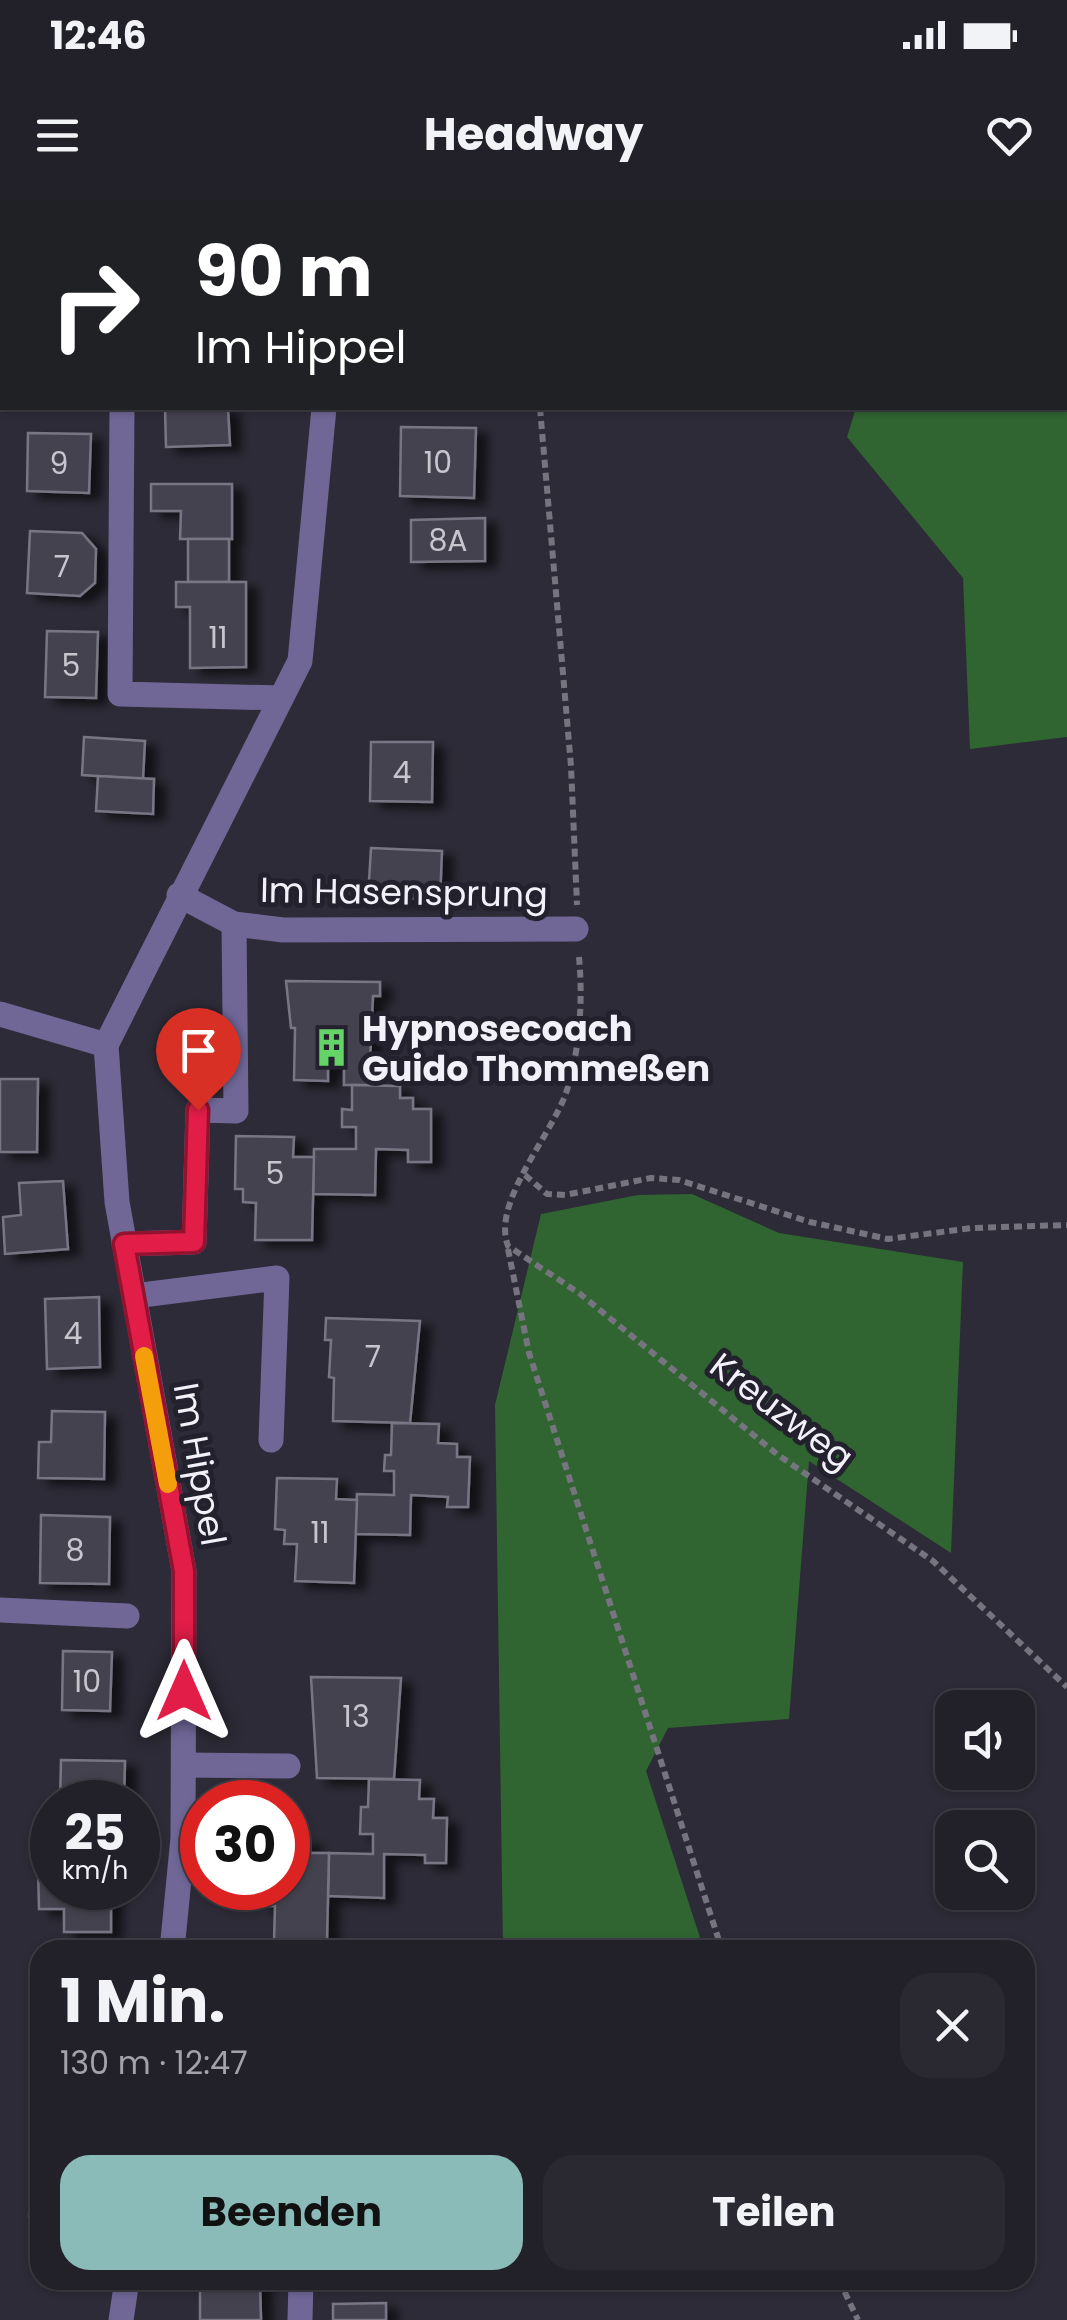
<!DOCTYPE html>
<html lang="de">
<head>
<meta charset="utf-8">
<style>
  :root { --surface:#222029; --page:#2a2831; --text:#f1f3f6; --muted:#a2a3a8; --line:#3f3e46; --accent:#8bbbb9 }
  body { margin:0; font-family:Poppins,sans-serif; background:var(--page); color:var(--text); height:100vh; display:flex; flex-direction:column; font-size:38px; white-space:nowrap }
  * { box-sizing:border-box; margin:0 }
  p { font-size:32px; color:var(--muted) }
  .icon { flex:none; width:55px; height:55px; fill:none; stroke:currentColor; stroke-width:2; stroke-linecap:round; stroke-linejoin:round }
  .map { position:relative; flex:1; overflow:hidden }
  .sheet { position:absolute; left:30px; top:1740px; width:1005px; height:350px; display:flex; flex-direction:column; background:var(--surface); border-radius:30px; box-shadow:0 2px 8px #0004,0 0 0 2px var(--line) }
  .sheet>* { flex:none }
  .top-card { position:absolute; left:0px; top:0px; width:1068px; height:210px; box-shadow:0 2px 8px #0004,0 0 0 2px var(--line); background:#202124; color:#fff; overflow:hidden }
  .buttons { position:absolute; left:935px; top:1490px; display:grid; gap:20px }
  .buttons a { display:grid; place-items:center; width:100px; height:100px; border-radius:20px; background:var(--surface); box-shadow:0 2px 8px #0004,0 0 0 2px var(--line); font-size:50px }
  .speed { position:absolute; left:30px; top:1580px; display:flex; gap:20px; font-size:50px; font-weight:700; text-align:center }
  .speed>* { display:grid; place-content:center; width:130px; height:130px; border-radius:50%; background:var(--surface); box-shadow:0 2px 8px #0004,0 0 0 2px var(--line); line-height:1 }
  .speed small { font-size:25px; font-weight:400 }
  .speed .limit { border:15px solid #d22; background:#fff; color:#111 }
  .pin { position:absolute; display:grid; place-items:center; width:85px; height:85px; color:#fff; margin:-102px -42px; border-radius:50% 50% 50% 0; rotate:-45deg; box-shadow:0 0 10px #0007 }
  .pin .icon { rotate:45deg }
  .me { position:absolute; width:110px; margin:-55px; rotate:0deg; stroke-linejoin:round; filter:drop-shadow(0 0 8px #0008) }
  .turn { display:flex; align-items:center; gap:35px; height:210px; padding:0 30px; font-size:45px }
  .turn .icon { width:130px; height:130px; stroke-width:2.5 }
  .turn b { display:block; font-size:70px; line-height:85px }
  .round { display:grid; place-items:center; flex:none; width:105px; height:105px; border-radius:30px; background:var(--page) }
  .head { display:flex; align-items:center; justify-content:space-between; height:170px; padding:0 30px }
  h1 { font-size:60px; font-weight:700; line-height:75px }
  .button { display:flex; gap:20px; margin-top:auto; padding:20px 30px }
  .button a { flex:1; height:115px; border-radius:30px; background:var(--accent); color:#111; font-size:40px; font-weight:700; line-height:115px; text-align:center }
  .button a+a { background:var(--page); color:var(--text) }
  .status { display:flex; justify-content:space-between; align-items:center; height:70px; padding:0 50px; background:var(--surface); direction:ltr }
  .status svg { height:28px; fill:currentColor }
  header { display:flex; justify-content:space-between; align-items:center; height:130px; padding:0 30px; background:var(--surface); font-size:45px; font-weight:700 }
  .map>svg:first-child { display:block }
</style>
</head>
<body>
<div class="status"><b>12:46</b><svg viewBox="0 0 49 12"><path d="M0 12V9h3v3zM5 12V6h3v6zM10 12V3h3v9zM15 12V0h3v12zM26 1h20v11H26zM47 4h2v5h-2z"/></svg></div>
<header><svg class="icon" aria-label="menu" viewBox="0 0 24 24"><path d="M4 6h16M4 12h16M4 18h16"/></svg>Headway<svg class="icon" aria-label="heart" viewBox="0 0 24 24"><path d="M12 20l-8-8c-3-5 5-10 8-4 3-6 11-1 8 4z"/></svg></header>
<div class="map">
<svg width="1067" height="2120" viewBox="0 0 1067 2120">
  <defs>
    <filter id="shadow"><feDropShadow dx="11" dy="6" stdDeviation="5" flood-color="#0009"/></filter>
  </defs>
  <rect width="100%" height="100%" fill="#2d2b37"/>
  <!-- green -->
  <g fill="#306431">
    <polygon points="920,0 1067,0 1067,537 970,549 963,378 847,237 856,208 1065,208 1065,2"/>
    <polygon points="692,994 779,1033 963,1062 951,1353 809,1261 789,1519 668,1528 646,1571 704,1750 503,1750 495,1205 541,1014 638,995"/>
  </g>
  <!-- building -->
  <g fill="#454350" stroke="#787684" stroke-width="2.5" filter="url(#shadow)">
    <polygon points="165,208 228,208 230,245 166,247"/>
    <polygon points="401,227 476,228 474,298 400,296"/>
    <polygon points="28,233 91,234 89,293 27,291"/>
    <polygon points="151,284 232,284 232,339 180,339 181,311 151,311"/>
    <polygon points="485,318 485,361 411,362 411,320"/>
    <polygon points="30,331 82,333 96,349 95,383 80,396 27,393"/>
    <rect x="188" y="339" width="41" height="43"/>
    <polygon points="176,382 246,382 246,467 190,468 190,407 176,407"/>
    <polygon points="47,431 98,432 96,498 45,497"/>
    <polygon points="84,537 145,541 143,579 82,575"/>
    <polygon points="371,542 433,542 432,602 370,601"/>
    <polygon points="98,576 154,579 153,614 96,611"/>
    <polygon points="371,648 442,651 440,700 368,697"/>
    <polygon points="286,781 380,782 380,796 373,796 369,885 344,885 344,866 328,866 328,881 294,880 295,828 291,828"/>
    <polygon points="0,879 38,879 37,952 0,952"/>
    <polygon points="352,885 400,886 400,898 413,898 413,909 431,909 431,962 408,962 408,950 376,949 375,995 313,994 314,949 356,949 356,927 342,927 342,909 352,910"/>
    <polygon points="236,936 294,937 293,957 314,957 312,1040 255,1040 256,1003 243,1002 243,989 235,989"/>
    <polygon points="63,981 68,1049 5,1054 3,1017 21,1015 19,983"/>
    <polygon points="99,1097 100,1167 47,1169 45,1099"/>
    <polygon points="326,1118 420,1121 410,1223 333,1221 334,1178 329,1177 331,1140 325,1140"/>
    <polygon points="52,1211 105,1212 104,1279 38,1278 39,1242 51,1242"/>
    <polygon points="392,1223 439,1224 438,1243 457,1244 457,1257 470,1257 468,1307 447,1307 448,1297 411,1295 410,1335 355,1334 357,1294 394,1295 394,1271 384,1271 385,1255 391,1255"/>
    <polygon points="277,1278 337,1279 336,1299 357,1300 354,1383 295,1381 297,1344 284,1344 285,1330 275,1329"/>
    <polygon points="41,1315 110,1317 109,1384 40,1383"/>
    <polygon points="63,1451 112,1452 110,1511 62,1510"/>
    <polygon points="311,1477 401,1478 394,1579 317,1578"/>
    <polygon points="61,1560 125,1561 124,1602 60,1602"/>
    <polygon points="369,1579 420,1580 419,1599 434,1599 433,1618 447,1618 446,1663 425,1663 425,1655 384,1654 384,1698 328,1696 329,1653 373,1654 373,1634 360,1634 361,1607 368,1607"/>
    <polygon points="288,1640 310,1640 310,1653 329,1653 327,1741 274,1741 275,1706 262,1706 263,1690 256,1688 288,1688"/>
    <polygon points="38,1667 52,1667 52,1688 111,1688 111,1732 64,1732 64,1709 39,1709"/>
    <rect x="30" y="1770" width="10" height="40"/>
    <polygon points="32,1878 40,1878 40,1936 30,1936"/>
    <polygon points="31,1979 40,1979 40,2016 29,2016"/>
    <polygon points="200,2080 260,2080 261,2120 200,2120"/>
    <polygon points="386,2103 386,2120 333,2120 333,2104"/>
  </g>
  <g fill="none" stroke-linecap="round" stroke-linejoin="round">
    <!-- path -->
    <g stroke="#76747f" stroke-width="6" stroke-dasharray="8 5" stroke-linecap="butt">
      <polyline points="509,0 509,2"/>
      <polyline points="540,208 571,566 577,705"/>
      <path d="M579,757C583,799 580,849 567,890C553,934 491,1002 508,1046L579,1093L778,1255L933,1361L1067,1487"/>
      <polyline points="525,975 547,994 565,995 651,978 679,980 810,1022 888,1039 972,1028 1067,1025"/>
      <polyline points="508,1049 529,1153 722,1750"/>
      <polyline points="839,2080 858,2120"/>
    </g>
    <!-- minor -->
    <g stroke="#706797" stroke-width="25">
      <polyline points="15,0 15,2"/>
      <polyline points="343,2 343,0"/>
      <polyline points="0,72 2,72"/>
      <polyline points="122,208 120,494 281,498"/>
      <polyline points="179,695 234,724 283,730 576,729"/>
      <polyline points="0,814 106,845"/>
      <polyline points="106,845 117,1002 184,1371 183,1638 172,1750"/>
      <polyline points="106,845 300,461 324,208"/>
      <polyline points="124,1044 194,1042 198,910 236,911 234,724"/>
      <polyline points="134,1096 277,1078 271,1240"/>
      <polyline points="0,1410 127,1416"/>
      <polyline points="184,1565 288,1566"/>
      <polyline points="121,2120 127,2080"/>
      <polyline points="300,2120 301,2080"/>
    </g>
  </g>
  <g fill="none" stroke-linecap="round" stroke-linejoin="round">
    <defs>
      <polyline id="route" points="184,1491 184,1371 124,1044 194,1042 198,910"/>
    </defs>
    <!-- route casing -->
    <use href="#route" stroke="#92132f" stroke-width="25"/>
    <!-- route -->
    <use href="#route" stroke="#e11d48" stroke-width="18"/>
    <!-- slow -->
    <polyline stroke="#f59e0b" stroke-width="18" points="144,1156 168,1284"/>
  </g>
  <!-- icons -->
  <defs>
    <symbol id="building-bare" viewBox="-9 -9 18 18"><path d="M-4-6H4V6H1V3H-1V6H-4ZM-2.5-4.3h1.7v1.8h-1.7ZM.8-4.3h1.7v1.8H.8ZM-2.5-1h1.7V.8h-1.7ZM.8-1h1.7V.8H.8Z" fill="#65d467" stroke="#23212d" stroke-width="2.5" paint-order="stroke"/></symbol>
  </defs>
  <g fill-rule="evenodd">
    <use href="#building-bare" x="304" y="820" width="55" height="55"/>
  </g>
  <g text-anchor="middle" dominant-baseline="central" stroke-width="10" stroke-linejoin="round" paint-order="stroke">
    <!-- number labels -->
    <g font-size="30" fill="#c7c6cf">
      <text x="438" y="262">10</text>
      <text x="59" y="263">9</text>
      <text x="448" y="340">8A</text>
      <text x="62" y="366">7</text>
      <text x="218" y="437">11</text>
      <text x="71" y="465">5</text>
      <text x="402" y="572">4</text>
      <text x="275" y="973">5</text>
      <text x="73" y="1133">4</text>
      <text x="373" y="1156">7</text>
      <text x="320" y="1332">11</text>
      <text x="75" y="1350">8</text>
      <text x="87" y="1481">10</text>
      <text x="356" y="1516">13</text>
    </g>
    <!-- street labels -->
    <g font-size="35" fill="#f2f1f9" stroke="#23212d">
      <text transform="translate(404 692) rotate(1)">Im Hasensprung</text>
      <text transform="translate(782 1211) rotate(37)">Kreuzweg</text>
      <text transform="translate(200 1264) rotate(80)">Im Hippel</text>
    </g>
    <!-- poi labels -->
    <g font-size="35" font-weight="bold" fill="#f2f1f9" stroke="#23212d" text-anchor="start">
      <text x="362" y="828">Hypnosecoach<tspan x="362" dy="40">Guido Thommeßen</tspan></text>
    </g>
  </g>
</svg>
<div class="buttons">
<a><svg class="icon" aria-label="sound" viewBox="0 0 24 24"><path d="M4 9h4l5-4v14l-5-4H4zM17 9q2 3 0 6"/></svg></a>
<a><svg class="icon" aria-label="search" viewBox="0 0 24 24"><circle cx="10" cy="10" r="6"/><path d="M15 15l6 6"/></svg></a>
</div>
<div class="speed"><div>25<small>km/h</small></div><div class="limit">30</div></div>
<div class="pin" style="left:198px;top:910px;background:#d93025"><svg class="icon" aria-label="arrive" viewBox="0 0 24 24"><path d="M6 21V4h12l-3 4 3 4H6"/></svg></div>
<svg class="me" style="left:184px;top:1491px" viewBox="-20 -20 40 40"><path d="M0-17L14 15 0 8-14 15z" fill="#e11d48" stroke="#fff" stroke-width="4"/></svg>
<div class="top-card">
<div class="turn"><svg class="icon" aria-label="right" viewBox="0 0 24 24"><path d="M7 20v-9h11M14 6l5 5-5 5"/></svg><div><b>90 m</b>Im Hippel</div></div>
</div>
<section class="sheet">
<div class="head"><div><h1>1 Min.</h1><p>130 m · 12:47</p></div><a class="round"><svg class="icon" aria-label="close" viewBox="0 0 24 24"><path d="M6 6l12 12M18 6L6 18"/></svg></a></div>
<div class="button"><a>Beenden</a><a>Teilen</a></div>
</section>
</div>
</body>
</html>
